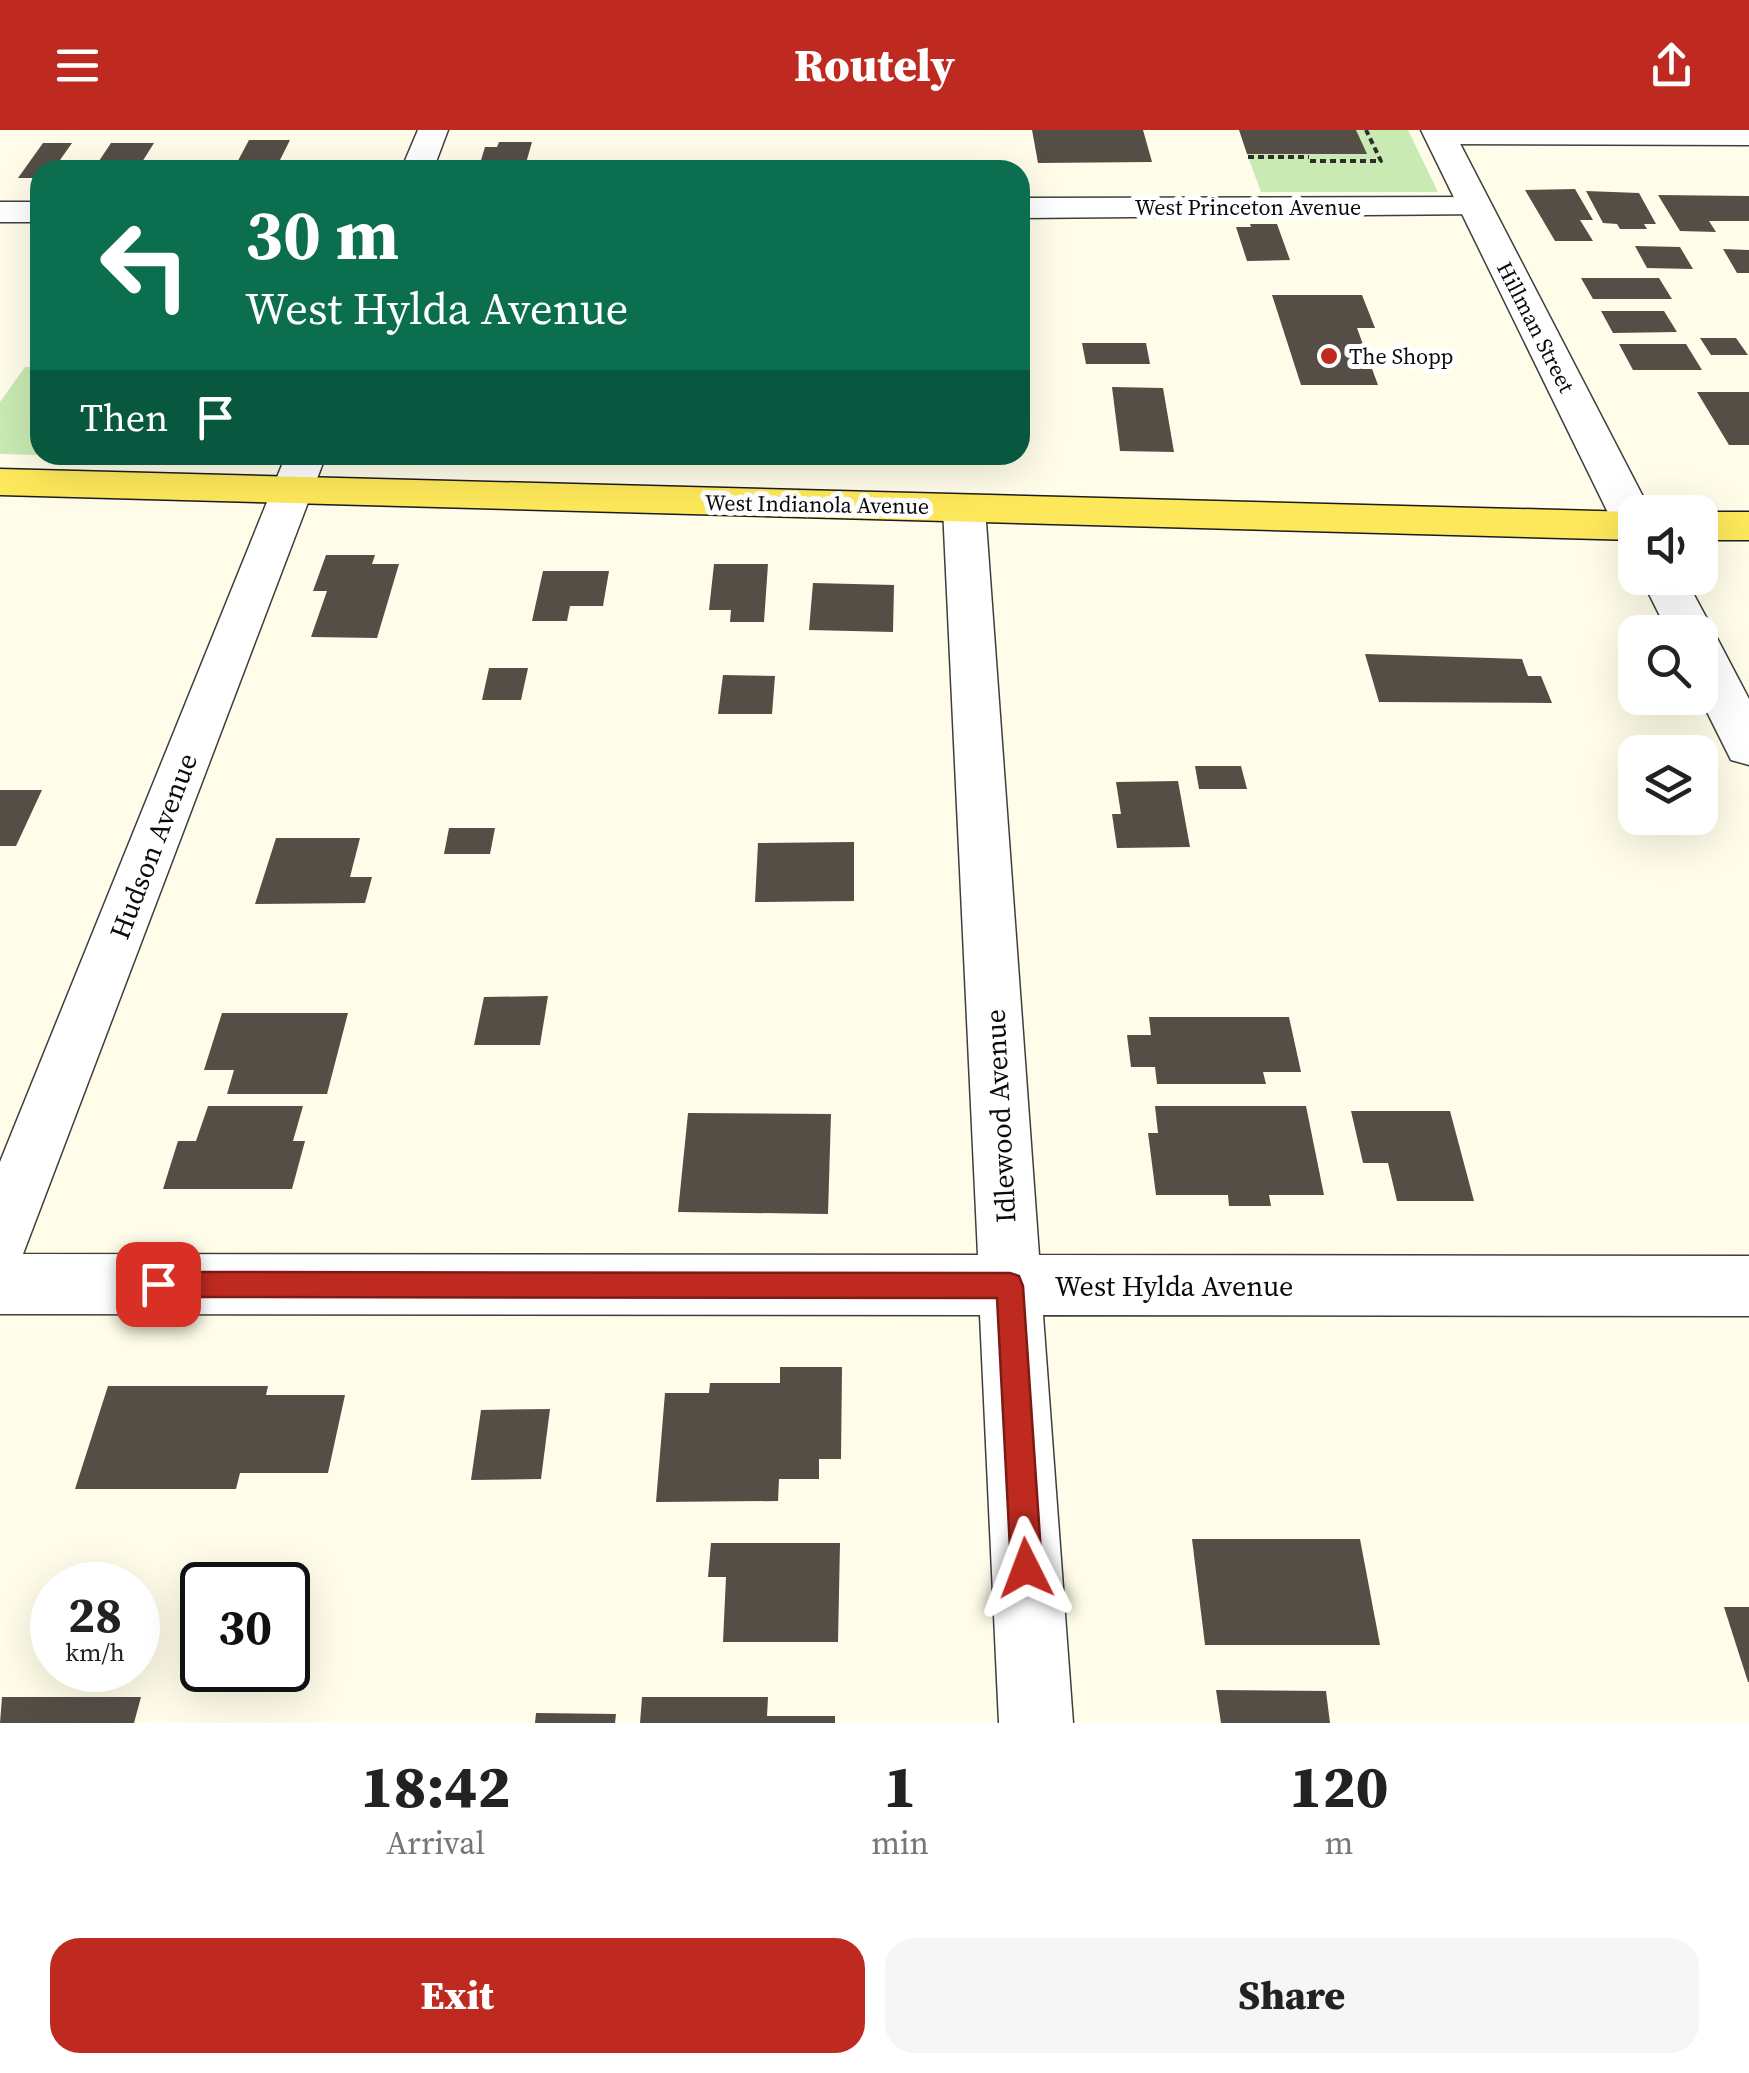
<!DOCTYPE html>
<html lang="en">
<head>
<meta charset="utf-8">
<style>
  :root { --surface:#fff; --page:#f6f6f6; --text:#222; --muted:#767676; --accent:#bf2a20 }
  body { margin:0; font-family:"Source Serif 4",serif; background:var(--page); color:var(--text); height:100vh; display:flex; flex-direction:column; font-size:38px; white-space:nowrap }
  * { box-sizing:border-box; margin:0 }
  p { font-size:32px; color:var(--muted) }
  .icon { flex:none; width:55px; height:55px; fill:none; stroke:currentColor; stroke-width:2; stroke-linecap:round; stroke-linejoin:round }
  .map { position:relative; height:1593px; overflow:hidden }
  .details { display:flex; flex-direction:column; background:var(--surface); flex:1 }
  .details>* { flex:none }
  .hud { position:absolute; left:30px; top:30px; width:1000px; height:305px; border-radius:30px; box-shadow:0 10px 40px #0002; background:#0b6e4f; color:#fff; overflow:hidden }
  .buttons { position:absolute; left:1618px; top:365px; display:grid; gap:20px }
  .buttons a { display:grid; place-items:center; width:100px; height:100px; border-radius:20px; background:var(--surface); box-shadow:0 10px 40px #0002; font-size:50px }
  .speed { position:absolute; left:30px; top:1432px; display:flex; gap:20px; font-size:50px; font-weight:700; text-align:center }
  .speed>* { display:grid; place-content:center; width:130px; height:130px; border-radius:50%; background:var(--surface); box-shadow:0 10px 40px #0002; line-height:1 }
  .speed small { font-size:25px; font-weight:400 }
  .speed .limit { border:5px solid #111; border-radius:15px; background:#fff; color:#111 }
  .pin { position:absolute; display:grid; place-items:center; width:85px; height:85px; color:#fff; margin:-42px; border-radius:20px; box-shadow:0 5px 15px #0006 }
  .me { position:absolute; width:110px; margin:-55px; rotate:357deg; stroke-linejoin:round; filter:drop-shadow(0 0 8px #0008) }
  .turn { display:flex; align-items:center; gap:35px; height:210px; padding:0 50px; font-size:45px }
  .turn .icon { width:130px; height:130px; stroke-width:2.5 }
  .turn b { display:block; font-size:70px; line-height:85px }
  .then { display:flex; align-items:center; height:95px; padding:0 50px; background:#0003; gap:20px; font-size:38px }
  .eta { display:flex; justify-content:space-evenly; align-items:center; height:170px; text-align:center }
  .eta b { font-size:60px; font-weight:800; line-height:70px }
  .button { display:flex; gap:20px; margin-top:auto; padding:20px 50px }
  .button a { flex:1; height:115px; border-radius:30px; background:var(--accent); color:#fff; font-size:40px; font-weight:800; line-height:115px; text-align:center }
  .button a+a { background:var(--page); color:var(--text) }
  header { display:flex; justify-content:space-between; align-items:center; height:130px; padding:0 50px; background:var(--accent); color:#fff; font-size:45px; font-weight:800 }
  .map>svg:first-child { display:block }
</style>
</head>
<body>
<header><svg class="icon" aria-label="menu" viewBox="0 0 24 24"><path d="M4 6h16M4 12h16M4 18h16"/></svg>Routely<svg class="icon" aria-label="share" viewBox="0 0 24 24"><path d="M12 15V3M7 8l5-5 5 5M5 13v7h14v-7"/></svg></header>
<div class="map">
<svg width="1749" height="1593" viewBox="0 0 1749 1593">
  <rect width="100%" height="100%" fill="#fffde9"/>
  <!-- green -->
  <g fill="#c9eab2">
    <polygon points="1356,0 1408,0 1438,62 1261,62 1247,24 1365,24"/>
    <polygon points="25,237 40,237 40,325 0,324 0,272"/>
  </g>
  <!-- building -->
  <g fill="#544e47">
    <polygon points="1032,0 1143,0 1152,32 1038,33"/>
    <polygon points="1239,0 1356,0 1367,24 1247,24"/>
    <polygon points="249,10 290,10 275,40 233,40"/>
    <polygon points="499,12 532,12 524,40 478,40 485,17 497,17"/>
    <polygon points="43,13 72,13 53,40 40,40 40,48 18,48"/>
    <polygon points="111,13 154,13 137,40 93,40"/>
    <polygon points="1575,59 1593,90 1580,90 1593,111 1555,111 1525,60"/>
    <polygon points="1586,61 1639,63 1656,94 1644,94 1647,99 1620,99 1617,94 1603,93"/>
    <polygon points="1658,65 1749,66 1749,91 1709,91 1716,102 1680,101"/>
    <polygon points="1250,94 1277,94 1290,130 1247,131 1236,97 1251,97"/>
    <polygon points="1635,116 1680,117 1693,139 1647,138"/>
    <polygon points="1723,119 1749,120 1749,143 1737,143"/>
    <polygon points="1581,148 1659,148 1672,169 1593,169"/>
    <polygon points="1272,165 1362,165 1375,198 1357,198 1378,255 1301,255"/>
    <polygon points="1601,181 1664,181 1677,202 1613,203"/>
    <polygon points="1700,208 1736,208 1748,225 1711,225"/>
    <polygon points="1082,213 1146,213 1150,234 1086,234"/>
    <polygon points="1619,214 1686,214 1702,240 1633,240"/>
    <polygon points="1112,257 1163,258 1174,322 1120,321"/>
    <polygon points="1697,262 1749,262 1749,315 1729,315"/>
    <polygon points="326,425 375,425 372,434 399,434 377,508 311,507 327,461 313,461"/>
    <polygon points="714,434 768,434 764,492 730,492 731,480 709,480"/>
    <polygon points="543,441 609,441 603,476 570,476 567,491 532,491"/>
    <polygon points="813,453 894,455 893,502 809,500"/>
    <polygon points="1365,524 1522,529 1528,546 1541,546 1552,573 1379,572"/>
    <polygon points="489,538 528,538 521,570 482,570"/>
    <polygon points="723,545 775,546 772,584 718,584"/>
    <polygon points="1195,636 1241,636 1247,659 1199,659"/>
    <polygon points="1178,651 1190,717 1117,718 1112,684 1121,684 1116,652"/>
    <polygon points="0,660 42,660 16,716 0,716"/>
    <polygon points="449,698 495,698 490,724 444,724"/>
    <polygon points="276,708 360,708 350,747 372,747 365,773 255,774"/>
    <polygon points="854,712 854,771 755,772 758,713"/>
    <polygon points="548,866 540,915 474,915 484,867"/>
    <polygon points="222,883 348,883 327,964 227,964 234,940 204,940"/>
    <polygon points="1149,887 1289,887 1301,942 1263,942 1266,954 1157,954 1155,937 1131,937 1127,905 1151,905"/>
    <polygon points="208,976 303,976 293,1011 305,1011 292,1059 163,1059 178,1011 196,1011"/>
    <polygon points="1155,976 1306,976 1324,1065 1269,1065 1271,1076 1229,1076 1228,1065 1156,1065 1148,1003 1158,1003"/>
    <polygon points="1351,981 1450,981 1474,1071 1397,1071 1388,1033 1363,1033"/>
    <polygon points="688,983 831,984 828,1084 678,1082"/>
    <polygon points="780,1237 842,1237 841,1329 819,1329 819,1349 779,1349 778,1371 656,1372 665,1263 709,1263 710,1253 780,1253"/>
    <polygon points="108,1256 268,1256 266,1265 345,1265 328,1343 240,1343 236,1359 75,1359"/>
    <polygon points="550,1279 541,1349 471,1350 481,1280"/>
    <polygon points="1192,1409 1360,1409 1380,1515 1205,1515"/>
    <polygon points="711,1413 840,1413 838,1512 723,1512 726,1447 708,1447"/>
    <polygon points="1724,1477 1749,1477 1749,1552 1748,1552"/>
    <polygon points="1216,1560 1326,1561 1330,1593 1221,1593"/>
    <polygon points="2,1567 141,1567 134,1593 0,1593"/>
    <polygon points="642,1567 768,1567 767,1586 835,1586 835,1593 640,1593"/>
    <polygon points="536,1583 616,1584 615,1593 535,1593"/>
  </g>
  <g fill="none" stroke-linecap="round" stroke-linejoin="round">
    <defs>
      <g id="minor">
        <polygon points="418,0 448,0 433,40 401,40"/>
        <polygon points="1427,0 1749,0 1749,15 1439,14 1428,12 1424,5"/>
        <polygon points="1476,67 1488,70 1492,77 1488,84 1020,88 1020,68"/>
        <rect x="0" y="72" width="40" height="20"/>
        <polygon points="286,325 326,325 23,1124 978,1125 943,378 949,369 964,365 979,369 985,378 1039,1125 1749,1126 1749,1186 1043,1185 1073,1593 999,1593 980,1185 0,1184 0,1032"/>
      </g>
      <g id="tertiary">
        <polygon points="1421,0 1453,0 1651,382 1635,382 1635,407 1620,403 1613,393"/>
        <polygon points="1641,448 1685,448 1714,502 1711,507 1717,508 1749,569 1749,635 1731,630 1700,568 1700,502 1668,502"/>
      </g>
      <g id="primary">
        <polygon points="0,339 1635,382 1637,382 1635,410 0,365"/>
        <polygon points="1698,382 1749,382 1749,410 1700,410"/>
      </g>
    </defs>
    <!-- minor casing -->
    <use href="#minor" stroke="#3e3e3e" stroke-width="3"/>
    <!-- tertiary casing -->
    <use href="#tertiary" stroke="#3e3e3e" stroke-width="3"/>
    <!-- primary casing -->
    <use href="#primary" stroke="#1c1c1c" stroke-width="3"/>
    <!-- path -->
    <g stroke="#2d2d2d" stroke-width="4" stroke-dasharray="6 4" stroke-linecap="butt">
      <polyline points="1248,27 1309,27"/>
      <polyline points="1310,31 1381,31 1366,0"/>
    </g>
    <!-- minor -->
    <use href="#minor" fill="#fff" fill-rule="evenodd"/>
    <!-- tertiary -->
    <use href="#tertiary" fill="#fff" fill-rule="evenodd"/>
    <!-- primary -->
    <use href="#primary" fill="#fde85b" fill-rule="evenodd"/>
  </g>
  <!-- route -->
  <polygon fill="#bf2a20" stroke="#7c1b15" stroke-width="2.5" points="158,1142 1010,1143 1019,1146 1023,1156 1042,1438 1037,1449 1026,1454 1016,1449 1011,1438 997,1168 158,1167 148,1164 144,1154 148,1145"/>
  <!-- markers -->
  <circle fill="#bf2a20" stroke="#fff" stroke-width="4" cx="1329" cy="226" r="10"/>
  <g text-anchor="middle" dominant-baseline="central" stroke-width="10" stroke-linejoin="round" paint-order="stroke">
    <!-- far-street labels -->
    <g font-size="22" fill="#0b0b0b" stroke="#fff">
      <text x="1248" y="77">West Princeton Avenue</text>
      <text transform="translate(1536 197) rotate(63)">Hillman Street</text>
      <text transform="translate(817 374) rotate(1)">West Indianola Avenue</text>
    </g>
    <!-- far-poi labels -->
    <g font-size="22" fill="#0b0b0b" stroke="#fff" text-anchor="start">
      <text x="1349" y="226">The Shopp</text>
    </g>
    <!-- street labels -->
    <g font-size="28" fill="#0b0b0b" stroke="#fff">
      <text transform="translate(153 716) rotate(-69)">Hudson Avenue</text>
      <text transform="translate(1000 986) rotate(-93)">Idlewood Avenue</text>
      <text x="1174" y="1156">West Hylda Avenue</text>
    </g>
  </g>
</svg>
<div class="buttons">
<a><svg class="icon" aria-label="sound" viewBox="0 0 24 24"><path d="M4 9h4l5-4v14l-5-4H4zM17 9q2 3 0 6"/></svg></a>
<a><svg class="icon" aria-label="search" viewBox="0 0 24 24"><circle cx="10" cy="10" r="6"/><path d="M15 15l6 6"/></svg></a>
<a><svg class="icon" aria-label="layers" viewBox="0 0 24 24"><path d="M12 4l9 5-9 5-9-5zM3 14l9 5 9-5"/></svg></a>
</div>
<div class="speed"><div>28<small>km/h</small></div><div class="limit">30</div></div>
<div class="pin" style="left:158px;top:1154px;background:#d93025"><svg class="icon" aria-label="arrive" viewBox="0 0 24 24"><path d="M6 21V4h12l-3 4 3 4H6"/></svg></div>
<svg class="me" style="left:1026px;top:1438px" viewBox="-20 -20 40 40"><path d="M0-17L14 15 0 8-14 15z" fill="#bf2a20" stroke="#fff" stroke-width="4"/></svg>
<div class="hud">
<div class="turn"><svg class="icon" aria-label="left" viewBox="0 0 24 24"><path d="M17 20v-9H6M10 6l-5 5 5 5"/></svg><div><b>30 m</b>West Hylda Avenue</div></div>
<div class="then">Then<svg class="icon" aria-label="arrive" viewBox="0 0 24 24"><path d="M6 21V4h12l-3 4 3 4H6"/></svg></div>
</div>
</div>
<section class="details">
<div class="eta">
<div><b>18:42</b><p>Arrival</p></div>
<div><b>1</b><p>min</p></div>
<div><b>120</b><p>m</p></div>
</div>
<div class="button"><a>Exit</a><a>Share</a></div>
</section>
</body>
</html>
